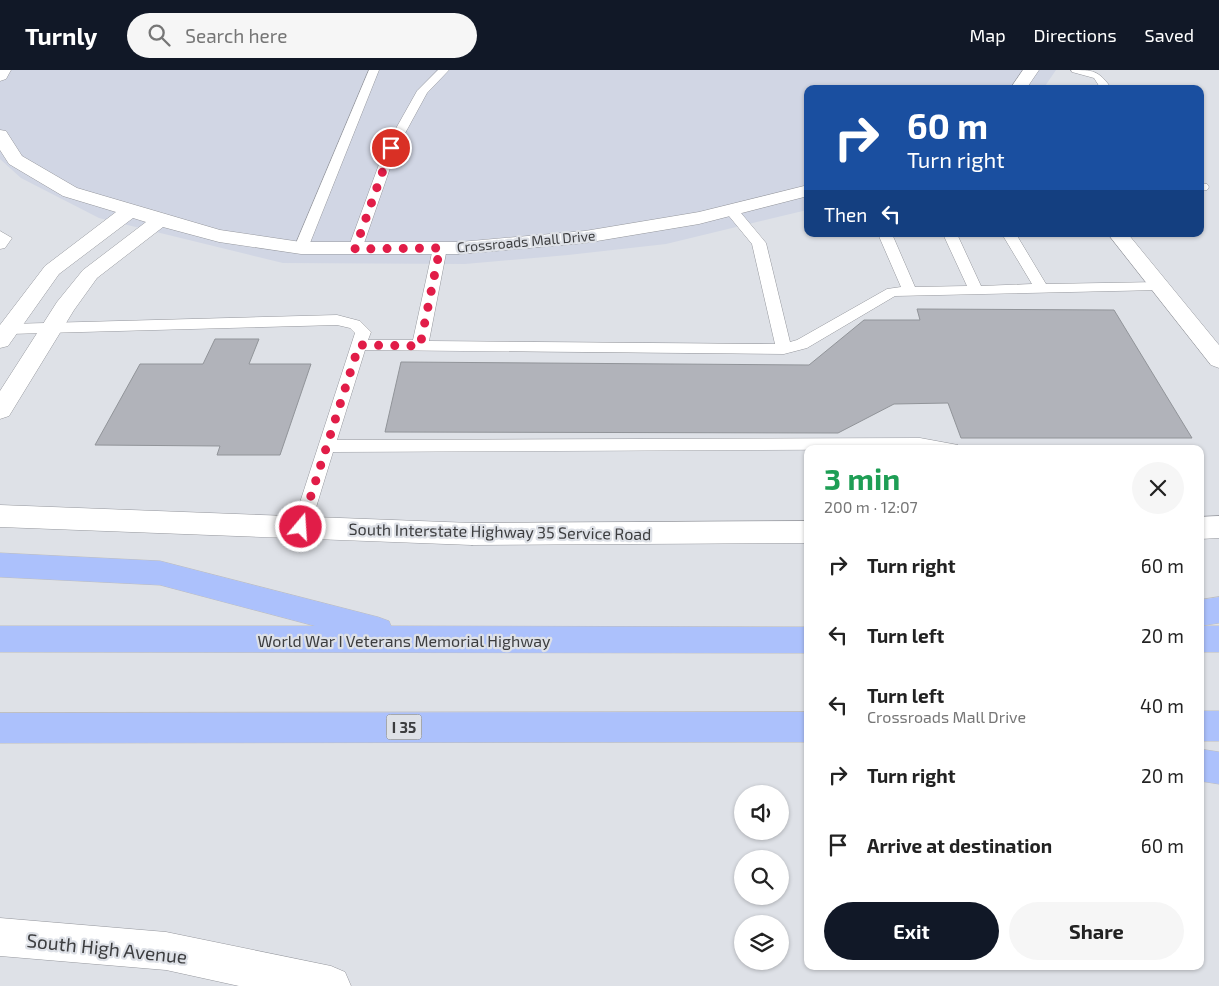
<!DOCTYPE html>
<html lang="en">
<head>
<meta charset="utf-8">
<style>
  :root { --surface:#fff; --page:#f6f6f6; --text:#222; --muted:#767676; --accent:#111827 }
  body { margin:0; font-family:"Exo 2",sans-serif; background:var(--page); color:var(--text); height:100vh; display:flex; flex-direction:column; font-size:19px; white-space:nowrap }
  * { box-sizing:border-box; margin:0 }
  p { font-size:16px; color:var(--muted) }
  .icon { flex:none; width:28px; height:28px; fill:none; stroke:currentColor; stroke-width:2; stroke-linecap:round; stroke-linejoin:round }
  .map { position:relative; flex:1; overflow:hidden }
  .details { position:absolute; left:804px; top:375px; width:400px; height:525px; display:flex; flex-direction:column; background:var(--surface); border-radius:10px; box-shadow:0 1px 4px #0004 }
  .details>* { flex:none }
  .banner { position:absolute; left:804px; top:15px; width:400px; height:152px; border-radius:10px; box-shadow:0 1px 4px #0004; background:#1a4fa0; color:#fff; overflow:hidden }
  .tools { position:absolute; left:734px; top:715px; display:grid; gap:10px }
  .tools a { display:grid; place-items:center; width:55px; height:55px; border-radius:50%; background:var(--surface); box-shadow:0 1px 4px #0004; font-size:25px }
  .pin { position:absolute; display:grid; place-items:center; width:42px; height:42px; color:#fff; margin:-21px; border:2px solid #fff; border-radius:50%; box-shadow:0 1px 5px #0007 }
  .me { position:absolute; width:55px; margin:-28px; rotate:18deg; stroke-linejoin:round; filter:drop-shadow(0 0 4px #0008) }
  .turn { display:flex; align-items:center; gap:18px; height:105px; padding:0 20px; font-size:22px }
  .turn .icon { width:65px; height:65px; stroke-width:2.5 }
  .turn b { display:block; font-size:35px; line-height:42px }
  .then { display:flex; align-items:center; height:48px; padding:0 20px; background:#0003; gap:10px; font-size:19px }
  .round { display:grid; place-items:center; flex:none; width:52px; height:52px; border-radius:26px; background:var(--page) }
  .head { display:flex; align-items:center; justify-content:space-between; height:85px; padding:0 20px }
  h1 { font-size:30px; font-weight:700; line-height:38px; color:#1e9e55 }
  .button { display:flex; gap:10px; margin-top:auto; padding:10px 20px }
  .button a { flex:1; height:58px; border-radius:30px; background:var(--accent); color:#fff; font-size:20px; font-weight:700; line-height:58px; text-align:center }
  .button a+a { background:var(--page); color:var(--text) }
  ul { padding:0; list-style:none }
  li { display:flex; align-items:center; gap:15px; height:70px; padding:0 20px }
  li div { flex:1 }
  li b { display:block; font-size:19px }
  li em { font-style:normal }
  header { display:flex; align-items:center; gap:30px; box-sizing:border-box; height:70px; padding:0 25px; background:var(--accent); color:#fff }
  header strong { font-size:24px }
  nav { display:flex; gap:28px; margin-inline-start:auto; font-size:18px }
  .search { width:350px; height:45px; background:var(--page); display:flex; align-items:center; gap:12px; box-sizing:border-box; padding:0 18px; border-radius:28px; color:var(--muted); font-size:19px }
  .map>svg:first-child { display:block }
</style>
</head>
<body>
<header>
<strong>Turnly</strong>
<div class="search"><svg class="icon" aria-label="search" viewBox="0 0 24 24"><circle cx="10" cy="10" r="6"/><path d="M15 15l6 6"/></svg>Search here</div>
<nav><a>Map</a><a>Directions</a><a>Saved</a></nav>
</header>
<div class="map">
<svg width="1219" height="916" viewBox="0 0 1219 916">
  <rect width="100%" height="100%" fill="#dee1e7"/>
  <!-- built -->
  <polygon fill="#d1d6e4" points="0,0 1056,0 1043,19 808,19 807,140 666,174 568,185 465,194 283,193 99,148 21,108 0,89"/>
  <!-- building -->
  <g fill="#b1b3ba" stroke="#919499">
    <polygon points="917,239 1114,240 1192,368 961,368 948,333 894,334 838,363 385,362 401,292 809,295 864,250 920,250"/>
    <polygon points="215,269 259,269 249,294 311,294 280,385 217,385 220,376 95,375 140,294 203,294"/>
  </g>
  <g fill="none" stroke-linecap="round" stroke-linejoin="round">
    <defs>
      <g id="service">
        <polygon points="369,0 379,0 308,178 306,181 296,181 294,178"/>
        <polygon points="438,0 449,0 427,23 397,78 362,179 360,182 350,182 348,179 385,78 417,21"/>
        <path d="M1071,0C1094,0 1098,0 1112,19H1101L1094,8L1072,2Z"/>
        <polygon points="1200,113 1207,114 1209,117 1207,120 1200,121"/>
        <polygon points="731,136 736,137 766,173 790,272 797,270 887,219 901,217 878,164 892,164 915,217 967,216 943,164 957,164 981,216 1032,214 1002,164 1016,164 1046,214 1159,212 1164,213 1166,216 1164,219 1159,220 895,226 807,278 784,284 365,280 337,370 920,368 958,375 961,379 333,382 310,457 308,462 301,464 294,462 292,457 355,263 350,258 337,255 9,264 4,262 1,259 4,256 9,254 337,245 360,251 371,262 368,270 413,270 433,178 440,174 447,178 429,271 775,274 752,174 724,140"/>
        <polygon points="0,161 12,168 5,178 0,179"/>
      </g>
      <g id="tertiary">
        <polygon points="0,0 11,0 6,9 0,11"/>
        <polygon points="1023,0 1039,0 1026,19 1010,19"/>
        <polygon points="0,60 6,61 22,86 77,118 220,160 301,172 460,172 585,161 699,142 808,115 808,126 699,154 585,173 460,184 301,184 219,172 163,157 97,208 74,240 9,346 0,349 0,321 57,232 83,200 146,152 133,148 59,204 8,276 0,278 0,255 45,196 116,142 63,126 9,94 0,80"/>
        <polygon points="1108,164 1128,164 1219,275 1219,298 1211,295"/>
        <polygon points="1219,446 1219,468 1200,469 1200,447"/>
        <polygon points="808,451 808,473 472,475 462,472 458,464 462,456 472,453"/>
        <polygon points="0,848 166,862 331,896 345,902 351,916 239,916 166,900 0,886"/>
      </g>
      <polygon id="secondary" points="0,435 472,453 482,456 486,464 482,472 472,475 0,457"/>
      <g id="motorway">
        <polygon points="0,483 160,491 378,547 389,551 391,556 808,557 808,583 0,582 0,556 315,556 160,515 0,507"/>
        <polygon points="1219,527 1219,553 1200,556 1200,530"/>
        <rect x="1200" y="556" width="19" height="26"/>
        <rect x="1200" y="641" width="19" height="30"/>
        <polygon points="808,642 808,672 0,673 0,643"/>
        <polygon points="1200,679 1219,682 1219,714 1200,711"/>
      </g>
    </defs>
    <!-- service casing -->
    <use href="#service" stroke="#95979d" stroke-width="1"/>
    <!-- tertiary casing -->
    <use href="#tertiary" stroke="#95979d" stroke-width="1"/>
    <!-- secondary casing -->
    <use href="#secondary" stroke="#95979d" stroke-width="1"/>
    <!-- motorway casing -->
    <use href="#motorway" stroke="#bdbdbe" stroke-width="1"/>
    <!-- service -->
    <use href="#service" fill="#fff" fill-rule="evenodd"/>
    <!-- tertiary -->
    <use href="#tertiary" fill="#fff" fill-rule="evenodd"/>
    <!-- secondary -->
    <use href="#secondary" fill="#fff" fill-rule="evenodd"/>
    <!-- motorway -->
    <use href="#motorway" fill="#acc1fc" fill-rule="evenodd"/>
  </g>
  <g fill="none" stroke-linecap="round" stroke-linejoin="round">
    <!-- route -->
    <polyline stroke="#e11d48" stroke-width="9" stroke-dasharray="0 16.2" points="301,457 359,275 420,276 440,178 355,179 391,78"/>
  </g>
  <g text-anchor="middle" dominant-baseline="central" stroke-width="4.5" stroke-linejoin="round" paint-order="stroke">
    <!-- far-street labels -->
    <g font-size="14" fill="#3c3d3f" stroke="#dee1e7">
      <text transform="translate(526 171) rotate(-5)">Crossroads Mall Drive</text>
    </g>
    <!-- shield labels -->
    <rect fill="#dee1e7" stroke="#6d6e71" stroke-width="1" x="386.5" y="644.5" width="35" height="25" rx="4"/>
    <g font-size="15" font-weight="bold" fill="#3c3d3f">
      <text x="404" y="657">I 35</text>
    </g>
    <!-- street labels -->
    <g font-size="16" fill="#3c3d3f" stroke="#dee1e7">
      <text transform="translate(500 461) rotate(1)">South Interstate Highway 35 Service Road</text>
      <text x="404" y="570">World War I Veterans Memorial Highway</text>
    </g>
    <!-- near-street labels -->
    <g font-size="19" fill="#3c3d3f" stroke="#dee1e7">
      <text transform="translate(107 878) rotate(6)">South High Avenue</text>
    </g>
  </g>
</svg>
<div class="tools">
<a><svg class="icon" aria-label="sound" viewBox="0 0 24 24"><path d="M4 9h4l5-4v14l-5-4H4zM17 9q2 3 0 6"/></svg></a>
<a><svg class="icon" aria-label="search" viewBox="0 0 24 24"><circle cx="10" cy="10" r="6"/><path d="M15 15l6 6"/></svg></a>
<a><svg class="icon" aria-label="layers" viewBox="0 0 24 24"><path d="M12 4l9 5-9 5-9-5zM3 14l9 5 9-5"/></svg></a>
</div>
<div class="pin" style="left:391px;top:78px;background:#d93025"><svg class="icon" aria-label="arrive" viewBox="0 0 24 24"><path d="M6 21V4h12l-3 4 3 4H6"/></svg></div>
<svg class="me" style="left:301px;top:457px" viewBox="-20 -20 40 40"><circle r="17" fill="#e11d48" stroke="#fff" stroke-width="3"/><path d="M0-11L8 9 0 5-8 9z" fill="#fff"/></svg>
<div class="banner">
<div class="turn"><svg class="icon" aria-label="right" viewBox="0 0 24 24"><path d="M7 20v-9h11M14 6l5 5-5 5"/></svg><div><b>60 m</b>Turn right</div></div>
<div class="then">Then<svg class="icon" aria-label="left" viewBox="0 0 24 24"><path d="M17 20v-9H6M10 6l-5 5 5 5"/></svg></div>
</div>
<section class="details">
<div class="head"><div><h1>3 min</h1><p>200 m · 12:07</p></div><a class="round"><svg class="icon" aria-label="close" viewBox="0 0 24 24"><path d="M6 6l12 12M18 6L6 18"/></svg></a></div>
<ul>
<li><svg class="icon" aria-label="right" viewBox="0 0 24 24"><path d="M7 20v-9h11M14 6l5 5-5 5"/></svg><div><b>Turn right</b></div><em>60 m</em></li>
<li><svg class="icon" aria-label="left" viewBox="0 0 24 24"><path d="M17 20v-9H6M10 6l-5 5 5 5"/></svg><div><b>Turn left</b></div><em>20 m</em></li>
<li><svg class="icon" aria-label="left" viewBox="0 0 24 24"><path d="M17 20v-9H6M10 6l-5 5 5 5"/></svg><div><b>Turn left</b><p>Crossroads Mall Drive</p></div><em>40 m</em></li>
<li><svg class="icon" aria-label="right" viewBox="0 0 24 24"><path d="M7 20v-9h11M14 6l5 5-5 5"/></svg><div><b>Turn right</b></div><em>20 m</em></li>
<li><svg class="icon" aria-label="arrive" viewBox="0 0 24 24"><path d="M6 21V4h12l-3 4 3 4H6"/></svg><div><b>Arrive at destination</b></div><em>60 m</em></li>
</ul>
<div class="button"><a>Exit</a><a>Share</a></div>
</section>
</div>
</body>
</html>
